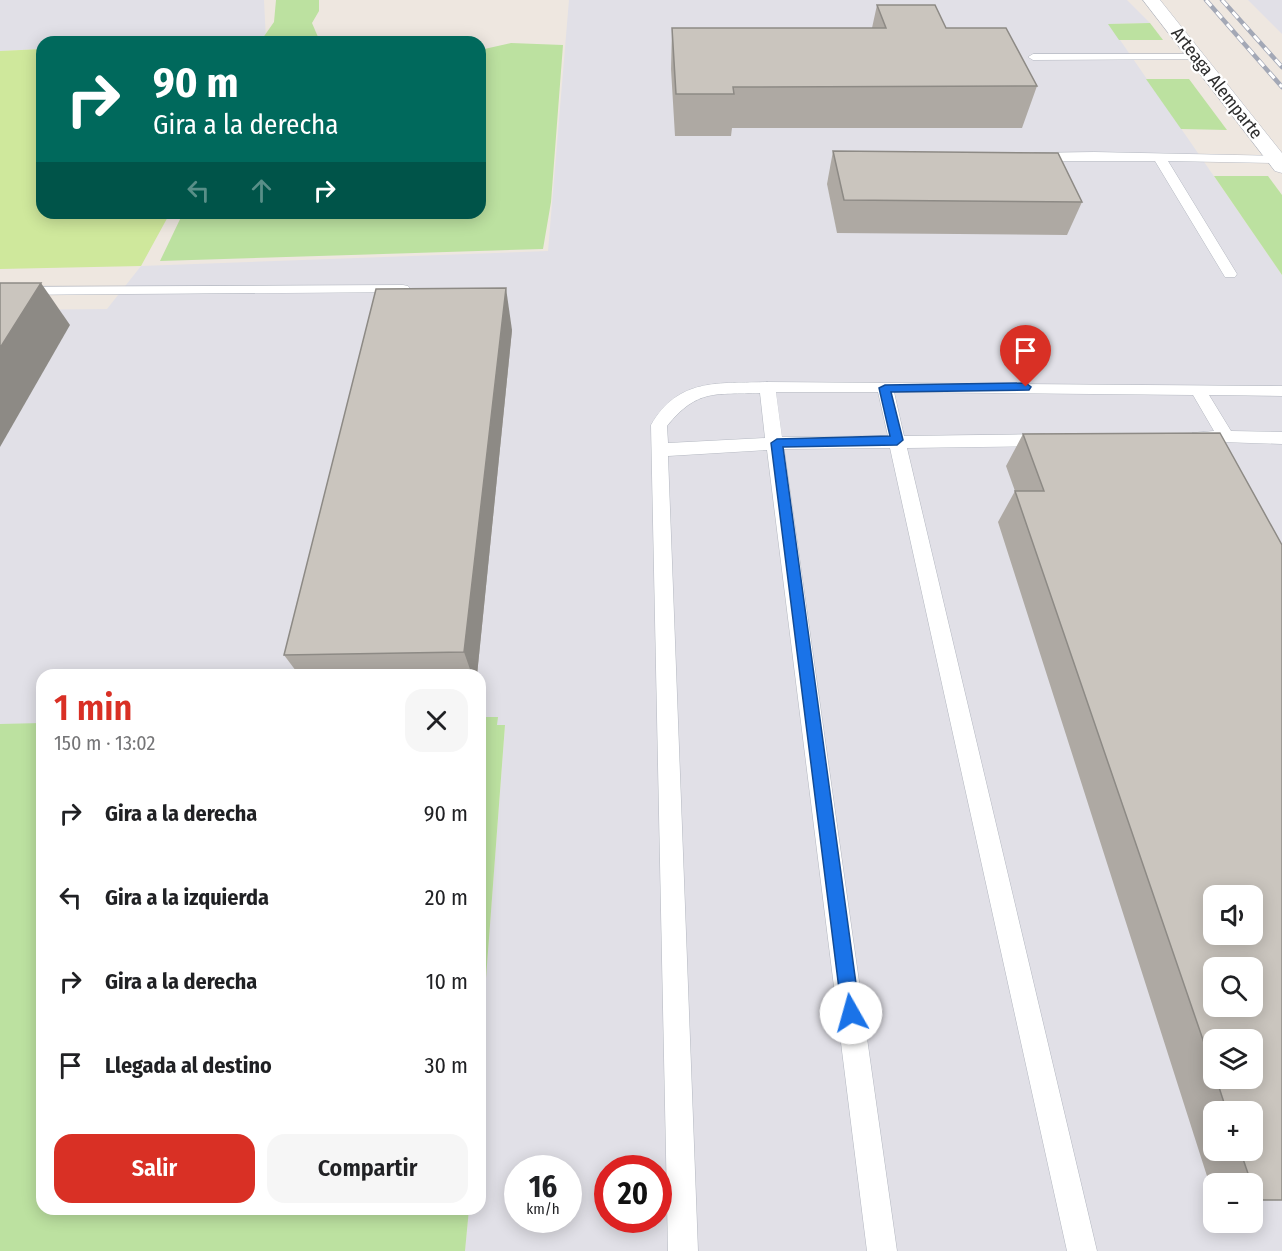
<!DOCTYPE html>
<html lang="es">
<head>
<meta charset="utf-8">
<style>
  :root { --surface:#fff; --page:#f6f6f6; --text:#202124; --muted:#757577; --accent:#d93025 }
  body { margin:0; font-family:"Fira Sans Condensed",sans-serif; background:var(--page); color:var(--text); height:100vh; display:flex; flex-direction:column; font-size:22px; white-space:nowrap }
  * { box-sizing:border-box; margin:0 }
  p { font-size:20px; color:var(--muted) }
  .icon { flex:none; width:33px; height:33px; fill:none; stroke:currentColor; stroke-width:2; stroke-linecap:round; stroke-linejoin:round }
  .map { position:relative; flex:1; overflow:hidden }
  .drawer { position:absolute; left:36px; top:669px; width:450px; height:546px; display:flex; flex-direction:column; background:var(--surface); border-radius:18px; box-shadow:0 3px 15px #0003 }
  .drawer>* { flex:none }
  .banner { position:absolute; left:36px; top:36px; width:450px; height:183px; border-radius:18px; box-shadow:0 3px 15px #0003; background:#00695c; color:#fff; overflow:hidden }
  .tools { position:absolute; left:1203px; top:885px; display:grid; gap:12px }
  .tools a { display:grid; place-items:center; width:60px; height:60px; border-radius:12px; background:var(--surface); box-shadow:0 3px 15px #0003; font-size:30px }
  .speed { position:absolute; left:504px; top:1155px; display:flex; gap:12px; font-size:30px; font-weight:700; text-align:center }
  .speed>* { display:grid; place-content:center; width:78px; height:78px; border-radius:50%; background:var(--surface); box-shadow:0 3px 15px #0003; line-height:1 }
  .speed small { font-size:15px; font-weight:400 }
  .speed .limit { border:9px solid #d22; background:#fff; color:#111 }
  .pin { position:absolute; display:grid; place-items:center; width:51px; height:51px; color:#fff; margin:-62px -26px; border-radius:50% 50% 50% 0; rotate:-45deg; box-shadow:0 0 6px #0007 }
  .pin .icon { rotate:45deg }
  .me { position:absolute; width:66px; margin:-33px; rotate:353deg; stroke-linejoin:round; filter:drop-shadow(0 0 4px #0008) }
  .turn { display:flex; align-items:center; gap:21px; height:126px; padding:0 18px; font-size:27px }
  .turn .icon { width:78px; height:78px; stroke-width:2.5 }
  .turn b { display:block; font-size:42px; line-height:51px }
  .lanes { display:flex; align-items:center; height:57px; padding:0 18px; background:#0003; justify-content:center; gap:30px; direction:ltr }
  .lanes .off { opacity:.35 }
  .round { display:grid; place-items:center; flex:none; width:63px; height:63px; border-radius:18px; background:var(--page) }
  .head { display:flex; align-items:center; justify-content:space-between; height:102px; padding:0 18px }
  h1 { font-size:36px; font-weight:600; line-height:45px; color:var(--accent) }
  .primary-button { display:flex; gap:12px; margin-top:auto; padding:12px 18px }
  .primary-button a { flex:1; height:69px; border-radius:18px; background:var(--accent); color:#fff; font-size:24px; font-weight:600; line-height:69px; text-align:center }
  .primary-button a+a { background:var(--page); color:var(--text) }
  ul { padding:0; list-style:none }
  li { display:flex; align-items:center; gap:18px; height:84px; padding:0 18px }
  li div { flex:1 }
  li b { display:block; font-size:22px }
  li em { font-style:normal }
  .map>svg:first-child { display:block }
</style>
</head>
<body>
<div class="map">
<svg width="1282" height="1251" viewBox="0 0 1282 1251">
  <rect width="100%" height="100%" fill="#eee7e0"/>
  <!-- industrial -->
  <g fill="#e1e0e7" fill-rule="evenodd">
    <polygon points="0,0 264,0 266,40 42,42 42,49 0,51"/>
    <path d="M569,0H1127L1150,23L1109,24L1282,275V1251H465L469,1209H480V1058L505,726H480V675H42V732L0,733V310L107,309L141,266L548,251ZM1214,896H1252V934H1214ZM1214,968H1252V1006H1214ZM1214,1040H1252V1078H1214ZM1214,1112H1252V1150H1214ZM518,1168H568V1220H518ZM608,1168H658V1220H608ZM1214,1184H1252V1222H1214Z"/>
    <polygon points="1248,0 1282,0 1282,34"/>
  </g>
  <!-- green -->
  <g fill="#bce1a0">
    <polygon points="276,0 319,0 319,11 312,23 318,37 329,42 260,42 274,22"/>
    <polygon points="1150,23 1163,40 1119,40 1108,24"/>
    <polygon points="511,43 563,45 551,202 543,249 160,261 183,213 480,213 480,50"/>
    <polygon points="1146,79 1189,79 1227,130 1181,129"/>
    <polygon points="1214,176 1268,176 1282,195 1282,275"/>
    <polygon points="480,717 498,717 497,725 505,725 480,1058"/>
    <polygon points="42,723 42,1209 469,1209 465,1251 0,1251 0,724"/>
  </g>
  <!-- pitch -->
  <polygon fill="#cfe89c" points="42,49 42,213 170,213 141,266 0,269 0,51"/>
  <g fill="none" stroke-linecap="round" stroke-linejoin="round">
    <defs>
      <g id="service">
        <polygon points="1198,54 1203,57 1202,59 1033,60 1028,57 1033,54"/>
        <polygon points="1094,152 1280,156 1282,159 1276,163 1168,161 1237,274 1235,277 1225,277 1155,161 1034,161 1028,157 1034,153"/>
        <polygon points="403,285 408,286 410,289 408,292 0,295 0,287"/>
        <path d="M767,382L1282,386V396L1209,395L1231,431L1282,432V444L1192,441L1190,437L1192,433L1214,431L1193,395L894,392L904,436L1045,434L1053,440L1045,446L907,448L1097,1251H1067L890,448L784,449L897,1251H867L767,450L668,456L698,1251H668L651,425C679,377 719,384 767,382ZM776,392H878L888,436L782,437ZM760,393L765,438L668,443L667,426C698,388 715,395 760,393Z"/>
      </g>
      <polygon id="secondary" points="1143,0 1160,0 1282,153 1282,173 1275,171"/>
    </defs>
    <!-- service casing -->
    <use href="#service" stroke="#b3b7c0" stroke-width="1"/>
    <!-- secondary casing -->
    <use href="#secondary" stroke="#b3b7c0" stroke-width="1"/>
    <!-- service -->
    <use href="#service" fill="#fff" fill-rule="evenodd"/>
    <!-- secondary -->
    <use href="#secondary" fill="#fff" fill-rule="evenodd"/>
    <defs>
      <g id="rail">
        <polyline points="1206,0 1282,87"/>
        <polyline points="1222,0 1282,67"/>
      </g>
    </defs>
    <!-- rail casing -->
    <use href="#rail" stroke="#a3a8b6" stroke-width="4.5"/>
    <!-- rail -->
    <use href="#rail" stroke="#fff" stroke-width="3" stroke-dasharray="8" stroke-linecap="butt"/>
  </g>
  <!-- wall -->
  <g fill="#aea9a3" fill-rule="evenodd">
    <polygon points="877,5 946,28 1037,86 1022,128 732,128 731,136 675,136 671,69 672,28 872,28"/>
    <polygon points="833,151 1082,202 1067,235 837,233 827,184"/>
    <polygon points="512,330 477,675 299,675 284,655"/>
    <path d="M1220,433L1282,1200H1252V1184H1214V1198L998,522L1015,491L1006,466L1023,434ZM1214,1040L1252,1078H1214ZM1214,1112H1252V1150H1214Z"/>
  </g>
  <!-- shaded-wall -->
  <g fill="#8d8a85">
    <polygon points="41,283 70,325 0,447 0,348"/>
    <polygon points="506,288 512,330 477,675 472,675 464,652"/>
  </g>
  <!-- building -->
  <g fill="#cac5be" stroke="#8d8a85" stroke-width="1.5" fill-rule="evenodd">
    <polygon points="877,5 935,5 946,28 1006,28 1037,86 733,87 734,94 676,94 672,28 886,28"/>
    <polygon points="833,151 1058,153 1082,202 844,200"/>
    <polygon points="0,283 41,283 0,348"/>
    <polygon points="506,288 464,652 284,655 376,289"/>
    <path d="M1220,433L1282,545V1200H1257L1240,1150H1252V1112H1227L1216,1078H1252V1040H1214V1072L1015,491H1044L1023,434ZM1214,896H1252V934H1214ZM1214,968H1252V1006H1214Z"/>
  </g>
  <!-- route -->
  <polygon fill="#1a73e8" stroke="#114b97" stroke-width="1.5" points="1026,383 1031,387 1029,390 891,392 903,440 897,445 783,447 860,1013 857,1020 851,1022 844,1020 842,1013 771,443 777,439 890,436 879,388 885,385"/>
  <g text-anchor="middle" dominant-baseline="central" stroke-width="4.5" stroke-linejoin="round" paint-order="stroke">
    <!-- far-street labels -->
    <g font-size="18" fill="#2d2d2d" stroke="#fff">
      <text transform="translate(1217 83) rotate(52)">Arteaga Alemparte</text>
    </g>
  </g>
</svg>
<div class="tools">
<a><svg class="icon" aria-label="sound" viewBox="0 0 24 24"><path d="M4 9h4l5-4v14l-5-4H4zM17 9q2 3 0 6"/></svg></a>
<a><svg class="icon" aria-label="search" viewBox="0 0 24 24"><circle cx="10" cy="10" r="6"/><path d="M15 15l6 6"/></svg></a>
<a><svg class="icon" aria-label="layers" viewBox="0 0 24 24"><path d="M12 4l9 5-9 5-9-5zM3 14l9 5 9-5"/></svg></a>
<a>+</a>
<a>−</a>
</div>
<div class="speed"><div>16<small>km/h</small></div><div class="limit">20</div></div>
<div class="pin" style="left:1026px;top:387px;background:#d93025"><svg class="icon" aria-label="arrive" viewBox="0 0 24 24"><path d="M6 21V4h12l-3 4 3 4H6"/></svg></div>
<svg class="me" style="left:851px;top:1013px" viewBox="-20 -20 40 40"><circle r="19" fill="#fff"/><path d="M0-13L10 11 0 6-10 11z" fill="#1a73e8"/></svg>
<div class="banner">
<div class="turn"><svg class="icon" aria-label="right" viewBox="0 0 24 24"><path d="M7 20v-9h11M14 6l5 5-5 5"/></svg><div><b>90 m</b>Gira a la derecha</div></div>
<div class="lanes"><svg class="icon off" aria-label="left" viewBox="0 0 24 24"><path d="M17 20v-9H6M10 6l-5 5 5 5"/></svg><svg class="icon off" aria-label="ahead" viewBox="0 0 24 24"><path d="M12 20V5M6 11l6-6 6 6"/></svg><svg class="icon" aria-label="right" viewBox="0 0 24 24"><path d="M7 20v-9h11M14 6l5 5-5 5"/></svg></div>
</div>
<section class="drawer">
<div class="head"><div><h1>1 min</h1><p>150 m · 13:02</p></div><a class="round"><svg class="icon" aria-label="close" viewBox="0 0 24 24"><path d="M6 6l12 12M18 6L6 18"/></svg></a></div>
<ul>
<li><svg class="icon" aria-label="right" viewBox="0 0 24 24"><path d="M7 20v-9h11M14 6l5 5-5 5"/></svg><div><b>Gira a la derecha</b></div><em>90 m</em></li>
<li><svg class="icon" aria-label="left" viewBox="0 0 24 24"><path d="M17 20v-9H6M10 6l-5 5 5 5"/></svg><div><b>Gira a la izquierda</b></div><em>20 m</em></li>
<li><svg class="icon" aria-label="right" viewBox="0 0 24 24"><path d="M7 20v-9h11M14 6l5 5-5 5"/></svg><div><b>Gira a la derecha</b></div><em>10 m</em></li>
<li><svg class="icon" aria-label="arrive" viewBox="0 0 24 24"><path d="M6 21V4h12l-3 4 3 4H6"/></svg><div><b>Llegada al destino</b></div><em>30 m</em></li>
</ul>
<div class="primary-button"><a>Salir</a><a>Compartir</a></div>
</section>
</div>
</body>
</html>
